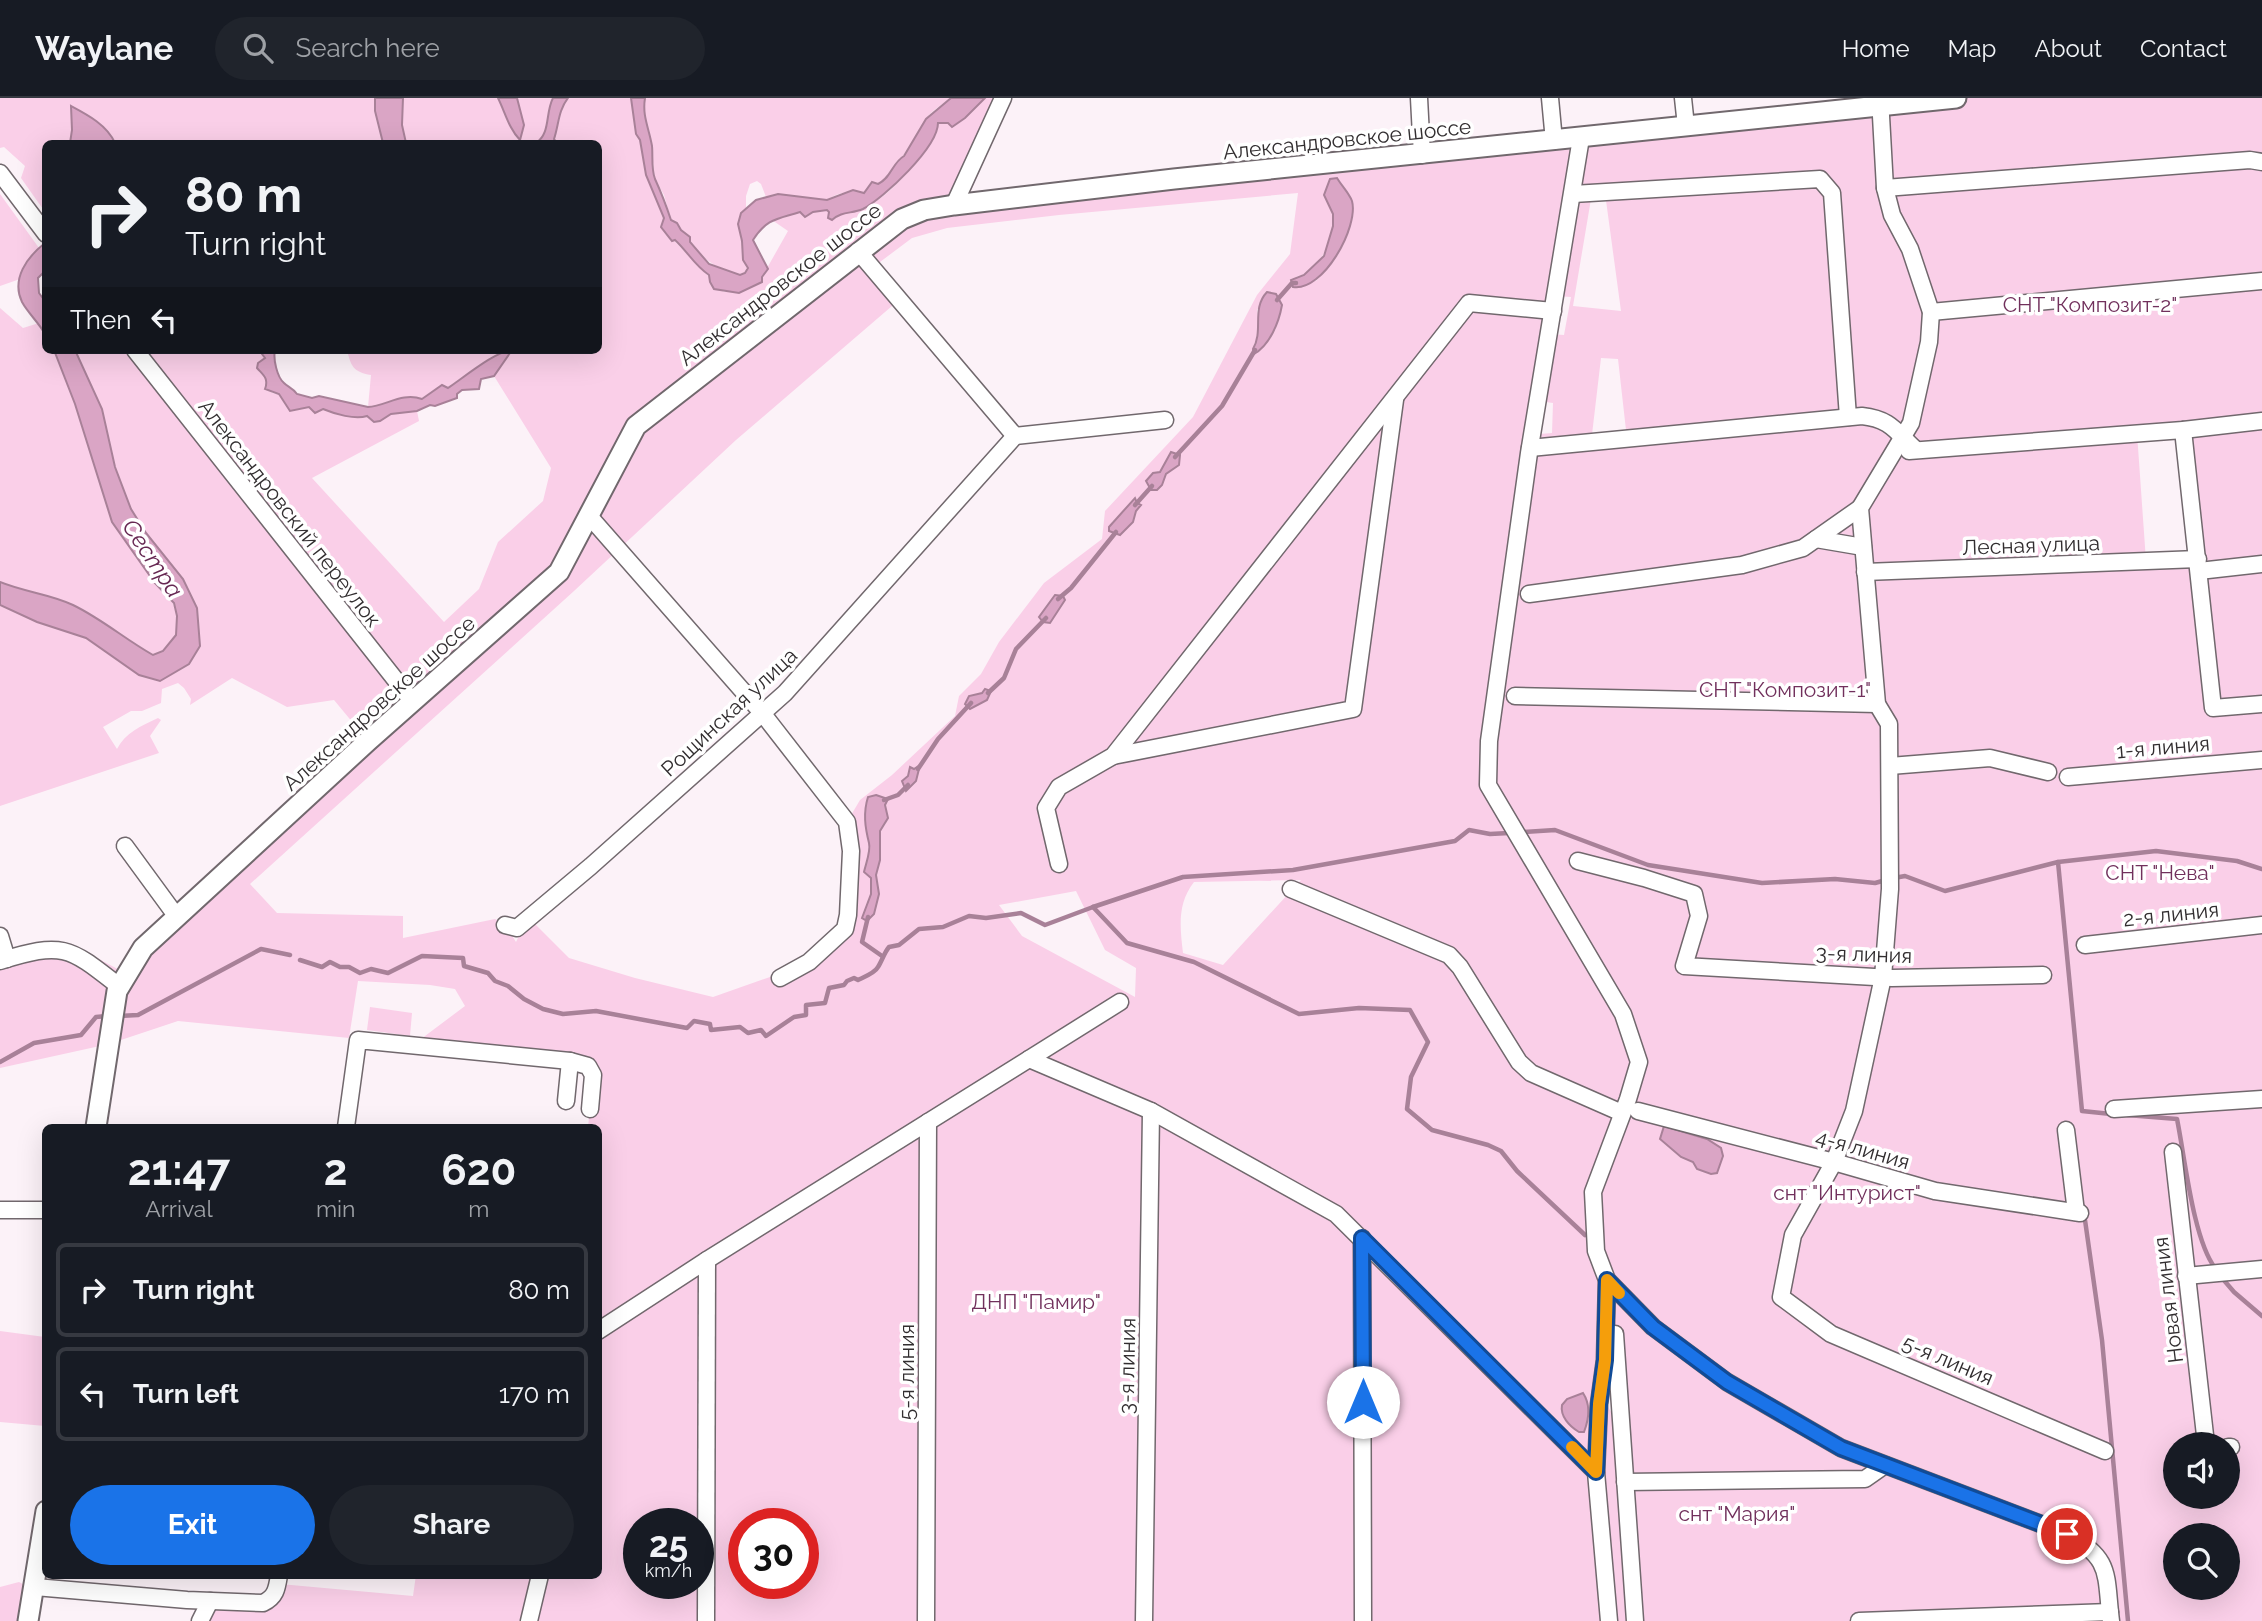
<!DOCTYPE html>
<html lang="en">
<head>
<meta charset="utf-8">
<style>
  :root { --surface:#171b24; --page:#20242c; --text:#f1f3f6; --muted:#9ea1a6; --line:#363941; --accent:#1a73e8 }
  body { margin:0; font-family:Raleway,sans-serif; background:var(--page); color:var(--text); height:100vh; display:flex; flex-direction:column; font-size:26px; white-space:nowrap }
  * { box-sizing:border-box; margin:0 }
  p { font-size:23px; color:var(--muted) }
  .icon { flex:none; width:38px; height:38px; fill:none; stroke:currentColor; stroke-width:2; stroke-linecap:round; stroke-linejoin:round }
  .map { position:relative; flex:1; overflow:hidden }
  .sheet { position:absolute; left:42px; top:1026px; width:560px; height:455px; display:flex; flex-direction:column; background:var(--surface); border-radius:10px; box-shadow:0 7px 28px #0002 }
  .sheet>* { flex:none }
  .banner { position:absolute; left:42px; top:42px; width:560px; height:214px; border-radius:10px; box-shadow:0 7px 28px #0002; background:#171b24; color:var(--text); overflow:hidden }
  .controls { position:absolute; left:2163px; top:1334px; display:grid; gap:14px }
  .controls a { display:grid; place-items:center; width:77px; height:77px; border-radius:50%; background:var(--surface); box-shadow:0 7px 28px #0002; font-size:35px }
  .speed { position:absolute; left:623px; top:1410px; display:flex; gap:14px; font-size:35px; font-weight:700; text-align:center }
  .speed>* { display:grid; place-content:center; width:91px; height:91px; border-radius:50%; background:var(--surface); box-shadow:0 7px 28px #0002; line-height:1 }
  .speed small { font-size:18px; font-weight:400 }
  .speed .limit { border:10px solid #d22; background:#fff; color:#111 }
  .pin { position:absolute; display:grid; place-items:center; width:60px; height:60px; color:#fff; margin:-30px; border:4px solid #fff; border-radius:50%; box-shadow:0 2px 7px #0007 }
  .me { position:absolute; width:77px; margin:-38px; rotate:0deg; stroke-linejoin:round; filter:drop-shadow(0 0 5px #0008) }
  .turn { display:flex; align-items:center; gap:24px; height:147px; padding:0 28px; font-size:32px }
  .turn .icon { width:91px; height:91px; stroke-width:2.5 }
  .turn b { display:block; font-size:49px; line-height:60px }
  .then { display:flex; align-items:center; height:66px; padding:0 28px; background:#0003; gap:14px; font-size:26px }
  .eta { display:flex; justify-content:space-evenly; align-items:center; height:119px; text-align:center }
  .eta b { font-size:42px; font-weight:700; line-height:49px }
  .action { display:flex; gap:14px; margin-top:auto; padding:14px 28px }
  .action a { flex:1; height:80px; border-radius:42px; background:var(--accent); color:#fff; font-size:28px; font-weight:700; line-height:80px; text-align:center }
  .action a+a { background:var(--page); color:var(--text) }
  ul { padding:0; list-style:none }
  li { display:flex; align-items:center; gap:21px; height:94px; margin:0 14px 10px; padding:0 14px; border:4px solid var(--line); border-radius:10px }
  li div { flex:1 }
  li b { display:block; font-size:26px }
  li em { font-style:normal }
  header { display:flex; align-items:center; gap:42px; box-sizing:border-box; height:98px; padding:0 35px; background:var(--surface); border-bottom:2px solid var(--line) }
  header strong { font-size:33px }
  nav { display:flex; gap:38px; margin-inline-start:auto; font-size:24px }
  .search { width:490px; height:63px; background:var(--page); display:flex; align-items:center; gap:18px; box-sizing:border-box; padding:0 24px; border-radius:38px; color:var(--muted); font-size:26px }
  .map>svg:first-child { display:block }
</style>
</head>
<body>
<header>
<strong>Waylane</strong>
<div class="search"><svg class="icon" aria-label="search" viewBox="0 0 24 24"><circle cx="10" cy="10" r="6"/><path d="M15 15l6 6"/></svg>Search here</div>
<nav><a>Home</a><a>Map</a><a>About</a><a>Contact</a></nav>
</header>
<div class="map">
<svg width="2262" height="1523" viewBox="0 0 2262 1523">
  <rect width="100%" height="100%" fill="#fcf2f8"/>
  <!-- green -->
  <g fill="#facfe8" fill-rule="evenodd">
    <polygon points="0,0 375,0 375,13 383,45 115,45 112,39 71,9 72,32 70,45 46,46 45,114 21,80 25,68 4,49 0,50"/>
    <path d="M403,0H498C505,14 508,31 520,41L524,27L517,0H553C545,15 551,35 536,46L406,45L402,27Z"/>
    <path d="M568,0H631L636,36L640,42L646,77L664,120L661,129L724,194L746,192L762,184V179L788,133L772,122C780,118 815,110 824,112C829,112 834,116 839,116C886,113 914,66 938,31V25H948L951,29L965,20L985,0H1012L965,106L1880,0H2262V1523H200L211,1505H263L280,1486L413,1498L416,1477H598V1029H588L590,1011L588,968L413,947L465,908L455,891L430,887L358,883L349,940L178,923L109,946L0,970V864L36,853L82,861L97,860L127,876L368,643L334,602L287,609L232,580L190,607L191,601L184,590L178,585L162,591L161,605L142,613H131L103,629L117,651C125,635 141,628 158,620L161,622L150,638L159,655L0,708V507L37,524L86,540L139,577L189,566L200,548L146,435L131,411L115,369L102,311L75,252H132L416,596L137,252H259L265,260L260,274L265,278L272,295L279,296L288,307L323,311L335,316L367,318L380,323L391,316L417,313L419,323L312,380L444,524L479,491L498,444L543,403L551,370L494,278L512,252H598V46L557,45L554,41C558,26 558,13 568,0ZM1337,80L1352,104C1344,139 1341,156 1316,183L1296,179C1321,174 1342,130 1329,108ZM1298,95L1290,156L1257,197L1193,319L1105,413L1102,441L1044,485L999,544L981,576L959,598L955,618L892,677L860,702L847,724L845,831L785,877L770,879L713,899L635,880L569,860L528,819L516,844L505,826L495,821L403,840V818L277,815L250,786L574,493L736,342L899,202L872,170L912,140L947,130L1059,117ZM1592,95H1605L1621,213L1573,208ZM1556,198L1571,199L1564,237L1550,236ZM1257,211L1281,213L1276,221V231L1253,251C1261,238 1259,226 1257,211ZM1601,260L1618,261L1627,341L1591,345ZM1538,303L1553,305L1552,335L1540,336ZM2183,332L2197,461L2146,463L2137,335ZM1126,412L1136,413L1133,424L1120,437L1112,424ZM868,699L885,707L886,725L880,733V762L876,777L879,797L862,820L871,796V780L864,773C866,765 871,753 869,745C865,729 862,715 868,699ZM1301,782L1223,867L1183,855C1180,829 1177,806 1194,784ZM1076,793L1105,852L1136,870L1135,899L1022,838L999,807ZM1613,1189L1621,1330H1620L1601,1296ZM1562,1307L1589,1313L1586,1329L1567,1324L1561,1312ZM2175,1346H2228V1398H2175ZM639,1426H698V1486H639ZM744,1426H803V1486H744ZM2175,1437H2228V1489H2175Z"/>
    <path d="M645,0H951C943,6 932,12 926,21C911,43 890,90 861,95C854,96 847,94 839,96C834,97 830,101 825,102C804,104 789,93 766,99L761,86L757,83L750,86L746,98V110C732,125 744,151 748,170L745,175L740,177C718,173 702,160 689,143C682,136 680,127 671,122L664,97L655,81L649,31L645,24Z"/>
    <polygon points="0,96 39,150 25,166 20,181 0,188"/>
    <path d="M0,210L23,230L39,225L45,236L46,252H54L75,306L112,424L155,485L173,505L177,518L176,537L163,553L154,557C126,542 102,521 74,507C50,496 24,494 0,484Z"/>
    <path d="M347,252H503L447,290H437L434,294L421,301C402,294 386,308 368,309L371,277C353,274 351,268 347,252Z"/>
    <polygon points="370,909 412,915 410,938 367,932"/>
    <polygon points="0,1233 45,1239 45,1328 0,1324"/>
    <polygon points="19,1484 34,1492 28,1523 0,1523 0,1489"/>
  </g>
  <!-- water -->
  <g fill="#daa5c5" stroke="#a88198" stroke-width="2">
    <polygon points="375,0 403,0 402,27 406,45 383,45 375,13"/>
    <path d="M498,0H517L524,27L520,42C509,31 505,14 498,0Z"/>
    <path d="M553,0H568C558,13 559,26 554,41L557,45H536C551,35 545,15 553,0Z"/>
    <path d="M631,0H645C642,18 649,30 652,48C653,57 651,71 655,81C661,94 666,107 671,122L677,125L681,132L690,139V144L709,166L740,177L745,175L748,170L743,162L742,143L738,126L741,115L756,102L778,96L827,102L853,92L864,95L872,84L878,86C892,79 892,65 904,58L926,21L951,0H985L965,20L952,29L948,25H938C938,49 884,100 863,111C851,116 842,113 832,122L828,120L829,114L827,112L813,114L805,119L800,114C778,121 767,120 753,142L768,171L762,179V184L739,195L714,191L710,184L709,177C695,168 687,153 675,142L672,143L661,129L664,120L646,77L640,42L636,36Z"/>
    <path d="M71,8C88,17 107,27 115,45H70L72,32Z"/>
    <path d="M1337,80C1341,87 1349,95 1352,103C1359,129 1323,194 1293,189L1291,182L1304,177L1324,158L1333,128V116L1324,97L1330,81Z"/>
    <path d="M45,145V173L38,180L39,195L45,203V236C39,225 28,215 22,204C11,181 27,159 45,145Z"/>
    <path d="M1267,194L1276,196L1282,207C1279,224 1270,247 1254,256L1253,251C1264,232 1251,211 1267,194Z"/>
    <path d="M54,252H75L102,311L115,369L131,411L146,435L183,481L197,510L200,548L189,566L160,583L139,577L86,540L37,524L0,507V484C24,494 50,496 73,507C102,521 126,542 153,557L163,553L176,537L177,518L174,505L155,485L112,424L75,306Z"/>
    <path d="M259,252H275C273,261 277,279 284,285C288,289 293,290 297,296L312,300L319,298L368,309C386,308 402,294 422,301L442,287L448,290C463,280 497,252 512,252L494,278L481,281L479,291L462,292L457,296V300L435,308L430,307L417,313L391,316L380,323L374,324L367,318C355,322 335,316 323,311L315,315L309,309L290,313L279,296L265,291C269,280 263,277 257,270L258,265L265,260Z"/>
    <polygon points="1171,354 1180,357 1179,367 1166,376 1162,387 1157,392 1151,392 1146,383 1153,375 1160,374"/>
    <polygon points="1135,400 1137,405 1141,407 1136,413 1133,424 1120,437 1109,433 1109,429"/>
    <polygon points="1055,497 1063,498 1065,502 1050,525 1043,524 1039,519"/>
    <polygon points="985,591 991,593 987,602 970,611 965,606 969,598 982,595"/>
    <polygon points="920,667 916,683 906,693 902,683 908,678 910,669 914,671"/>
    <path d="M876,697L888,701L885,707L888,720L880,733V762L876,777L879,796L874,816L867,823L862,820L871,796V780L864,774C866,765 871,753 869,745C865,729 863,715 868,699Z"/>
    <polygon points="1664,1028 1707,1041 1721,1050 1723,1058 1717,1075 1711,1076 1697,1071 1693,1064 1681,1059 1660,1041"/>
    <path d="M1583,1295C1591,1307 1589,1321 1584,1334H1579C1569,1328 1560,1318 1562,1307L1567,1301Z"/>
  </g>
  <g fill="none" stroke-linecap="round" stroke-linejoin="round">
    <!-- stream -->
    <g stroke="#a88198" stroke-width="4.5">
      <polyline points="1277,202 1292,185 1296,185"/>
      <polyline points="1175,359 1222,308 1255,252"/>
      <polyline points="1135,407 1152,388"/>
      <polyline points="1058,501 1071,490 1116,434"/>
      <polyline points="988,595 1004,580 1016,551 1046,520"/>
      <polyline points="918,671 938,641 971,605"/>
      <polyline points="884,702 898,697 908,687"/>
      <polyline points="1523,734 1555,732 1648,767 1762,785 1835,781 1875,785 1886,782"/>
      <polyline points="2058,764 2082,1013 2111,1016"/>
      <polyline points="1894,780 1905,778 1945,793 2058,764 2156,753 2237,763 2262,771"/>
      <polyline points="1093,809 1127,845 1194,864 1299,916 1359,910 1410,912 1428,944 1411,979 1407,1011 1432,1032 1488,1047 1501,1053 1517,1073 1585,1137"/>
      <polyline points="868,819 862,844 882,858"/>
      <path d="M300,862L322,869L330,864L340,869H349L360,875L371,871L388,875L422,858L463,860L464,868L488,875L495,883L508,888L524,901L543,911L563,916L596,913L687,930L694,923L710,926L711,932L740,929L748,935L761,932L766,938L794,919L806,917V907L825,905L829,890L844,887L847,883L854,880L858,882C864,879 875,875 878,869C882,863 884,855 889,849L899,847L919,831L943,829L969,818L986,820L1021,815L1045,827L1093,809L1183,779L1293,772L1455,743L1469,732L1490,736L1509,735"/>
      <polyline points="119,918 138,917 261,851 290,857"/>
      <polyline points="0,964 34,945 81,937 96,919 107,918"/>
      <path d="M2127,1017L2177,1021C2185,1060 2193,1141 2215,1170"/>
      <polyline points="2085,1122 2102,1242 2128,1523"/>
      <polyline points="2222,1180 2234,1194 2262,1218"/>
    </g>
    <defs>
      <g id="minor">
        <polyline points="1419,0 1422,57"/>
        <polyline points="1550,0 1554,43"/>
        <polyline points="1683,0 1686,28"/>
        <polyline points="1880,0 1885,90 1892,117 1910,151 1931,214 1929,244 1911,325 1860,410 1877,606 1889,626 1890,791 1883,879 1854,1013 1834,1064 1793,1137 1781,1199 1831,1236 2105,1353"/>
        <polyline points="1581,40 1529,355 1489,643 1488,687 1623,916 1639,964 1628,1001 1593,1094 1596,1153 1607,1182 1605,1262 1599,1306 1596,1374 1609,1523"/>
        <polyline points="0,75 46,136"/>
        <polyline points="1885,90 2250,62 2262,64"/>
        <polyline points="1573,96 1820,81 1832,95 1848,319"/>
        <polyline points="954,107 1003,0"/>
        <polyline points="858,153 1015,338"/>
        <polyline points="1931,214 2262,183"/>
        <polyline points="135,252 413,604"/>
        <polyline points="2183,332 2213,610 2262,606"/>
        <polyline points="1015,338 1165,322"/>
        <path d="M1530,350L1862,318C1891,321 1896,334 1916,352"/>
        <polyline points="1909,353 2183,332 2262,323"/>
        <polyline points="590,419 763,616 847,724 851,753 848,817 845,831 809,864 780,880"/>
        <polyline points="1816,441 1863,449"/>
        <polyline points="2199,473 2262,466"/>
        <polyline points="1865,474 2198,461"/>
        <polyline points="1529,496 1742,467 1803,450 1860,410"/>
        <polyline points="1515,598 1877,606"/>
        <polyline points="1113,658 1353,611 1395,302"/>
        <polyline points="1890,668 1990,660 2048,674"/>
        <polyline points="2068,679 2262,662"/>
        <polyline points="125,748 177,819"/>
        <polyline points="1578,763 1644,780 1694,796 1699,818 1684,868 1892,880 2043,877"/>
        <polyline points="1059,766 1046,710 1059,689 1113,658 1469,205 1553,213"/>
        <polyline points="1291,791 1449,857 1460,869 1519,964 1531,975 1622,1015"/>
        <polyline points="505,827 517,830 591,768 785,595 1015,338"/>
        <polyline points="0,838 7,861"/>
        <polyline points="2085,847 2262,827"/>
        <path d="M0,863C64,843 69,849 120,889"/>
        <polyline points="1029,961 1120,904"/>
        <polyline points="566,1003 570,963"/>
        <polyline points="2114,1011 2262,1001"/>
        <polyline points="1638,1013 1834,1064 1935,1093 2080,1115"/>
        <polyline points="346,1029 358,942 570,963 588,968 593,977 590,1011"/>
        <polyline points="2066,1032 2076,1114"/>
        <polyline points="2173,1054 2206,1346"/>
        <polyline points="0,1112 46,1112"/>
        <polyline points="1362,1140 1363,1523"/>
        <polyline points="2186,1178 2262,1171"/>
        <path d="M1607,1182L1653,1229L1727,1284L1841,1350L2067,1436C2113,1461 2105,1477 2111,1523"/>
        <polyline points="598,1233 707,1162 1029,961 1151,1013 1336,1116 1596,1374"/>
        <polyline points="1615,1236 1635,1523"/>
        <polyline points="2228,1349 2231,1349"/>
        <polyline points="1625,1384 1865,1381 1885,1367"/>
        <path d="M35,1489L187,1502L263,1505C276,1499 277,1490 279,1477"/>
        <polyline points="200,1523 210,1503"/>
        <polyline points="529,1523 540,1477"/>
        <polyline points="706,1523 707,1162"/>
        <polyline points="926,1523 928,1024"/>
        <polyline points="1144,1523 1151,1013"/>
        <polyline points="1859,1523 2110,1514"/>
      </g>
      <g id="tertiary">
        <polyline points="96,1029 117,893 143,850 368,643 559,474 636,328 902,121 924,112 954,107 1174,81 1956,0"/>
        <polyline points="28,1523 46,1413"/>
      </g>
    </defs>
    <!-- minor casing -->
    <use href="#minor" stroke="#71686d" stroke-width="19"/>
    <!-- tertiary casing -->
    <use href="#tertiary" stroke="#71686d" stroke-width="23"/>
    <!-- minor -->
    <use href="#minor" stroke="#fff" stroke-width="16"/>
    <!-- tertiary -->
    <use href="#tertiary" stroke="#fff" stroke-width="19"/>
  </g>
  <g fill="none" stroke-linecap="round" stroke-linejoin="round">
    <defs>
      <polyline id="route" points="1363,1304 1362,1140 1596,1374 1599,1306 1605,1262 1607,1182 1653,1229 1727,1284 1841,1350 2067,1436"/>
    </defs>
    <!-- route casing -->
    <use href="#route" stroke="#114b97" stroke-width="18"/>
    <!-- route -->
    <use href="#route" stroke="#1a73e8" stroke-width="12"/>
    <!-- slow -->
    <polyline stroke="#f59e0b" stroke-width="12" points="1572,1349 1596,1374 1599,1306 1605,1262 1607,1182 1619,1195"/>
  </g>
  <g text-anchor="middle" dominant-baseline="central" stroke-width="7" stroke-linejoin="round" paint-order="stroke">
    <!-- street labels -->
    <g font-size="21" fill="#322e30" stroke="#fff">
      <text transform="translate(1347 41) rotate(-6)">Александровское шоссе</text>
      <text transform="translate(780 186) rotate(-38)">Александровское шоссе</text>
      <text transform="translate(290 415) rotate(52)">Александровский переулок</text>
      <text transform="translate(2031 447) rotate(-2)">Лесная улица</text>
      <text transform="translate(379 605) rotate(-42)">Александровское шоссе</text>
      <text transform="translate(729 614) rotate(-43)">Рощинская улица</text>
      <text transform="translate(2163 649) rotate(-5)">1-я линия</text>
      <text transform="translate(2171 816) rotate(-6)">2-я линия</text>
      <text transform="translate(1864 856) rotate(2)">3-я линия</text>
      <text transform="translate(1863 1051) rotate(16)">4-я линия</text>
      <text transform="translate(2168 1202) rotate(-97)">Новая линия</text>
      <text transform="translate(1948 1262) rotate(23)">5-я линия</text>
      <text transform="translate(1127 1268) rotate(-89)">3-я линия</text>
      <text transform="translate(906 1274) rotate(-90)">5-я линия</text>
    </g>
    <!-- park labels -->
    <g font-size="21" fill="#71305c" stroke="#fff">
      <text x="2090" y="206">СНТ "Композит-2"</text>
      <text x="1785" y="591">СНТ "Композит-1"</text>
      <text x="2160" y="774">СНТ "Нева"</text>
      <text x="1847" y="1094">снт "Интурист"</text>
      <text x="1036" y="1203">ДНП "Памир"</text>
      <text x="1737" y="1415">снт "Мария"</text>
    </g>
    <!-- water labels -->
    <g font-size="23" font-style="italic" fill="#672853" stroke="#fff">
      <text transform="translate(153 460) rotate(56)">Сестра</text>
    </g>
  </g>
</svg>
<div class="controls">
<a><svg class="icon" aria-label="sound" viewBox="0 0 24 24"><path d="M4 9h4l5-4v14l-5-4H4zM17 9q2 3 0 6"/></svg></a>
<a><svg class="icon" aria-label="search" viewBox="0 0 24 24"><circle cx="10" cy="10" r="6"/><path d="M15 15l6 6"/></svg></a>
</div>
<div class="speed"><div>25<small>km/h</small></div><div class="limit">30</div></div>
<div class="pin" style="left:2067px;top:1436px;background:#d93025"><svg class="icon" aria-label="arrive" viewBox="0 0 24 24"><path d="M6 21V4h12l-3 4 3 4H6"/></svg></div>
<svg class="me" style="left:1363px;top:1304px" viewBox="-20 -20 40 40"><circle r="19" fill="#fff"/><path d="M0-13L10 11 0 6-10 11z" fill="#1a73e8"/></svg>
<div class="banner">
<div class="turn"><svg class="icon" aria-label="right" viewBox="0 0 24 24"><path d="M7 20v-9h11M14 6l5 5-5 5"/></svg><div><b>80 m</b>Turn right</div></div>
<div class="then">Then<svg class="icon" aria-label="left" viewBox="0 0 24 24"><path d="M17 20v-9H6M10 6l-5 5 5 5"/></svg></div>
</div>
<section class="sheet">
<div class="eta">
<div><b>21:47</b><p>Arrival</p></div>
<div><b>2</b><p>min</p></div>
<div><b>620</b><p>m</p></div>
</div>
<ul>
<li><svg class="icon" aria-label="right" viewBox="0 0 24 24"><path d="M7 20v-9h11M14 6l5 5-5 5"/></svg><div><b>Turn right</b></div><em>80 m</em></li>
<li><svg class="icon" aria-label="left" viewBox="0 0 24 24"><path d="M17 20v-9H6M10 6l-5 5 5 5"/></svg><div><b>Turn left</b></div><em>170 m</em></li>
</ul>
<div class="action"><a>Exit</a><a>Share</a></div>
</section>
</div>
</body>
</html>
